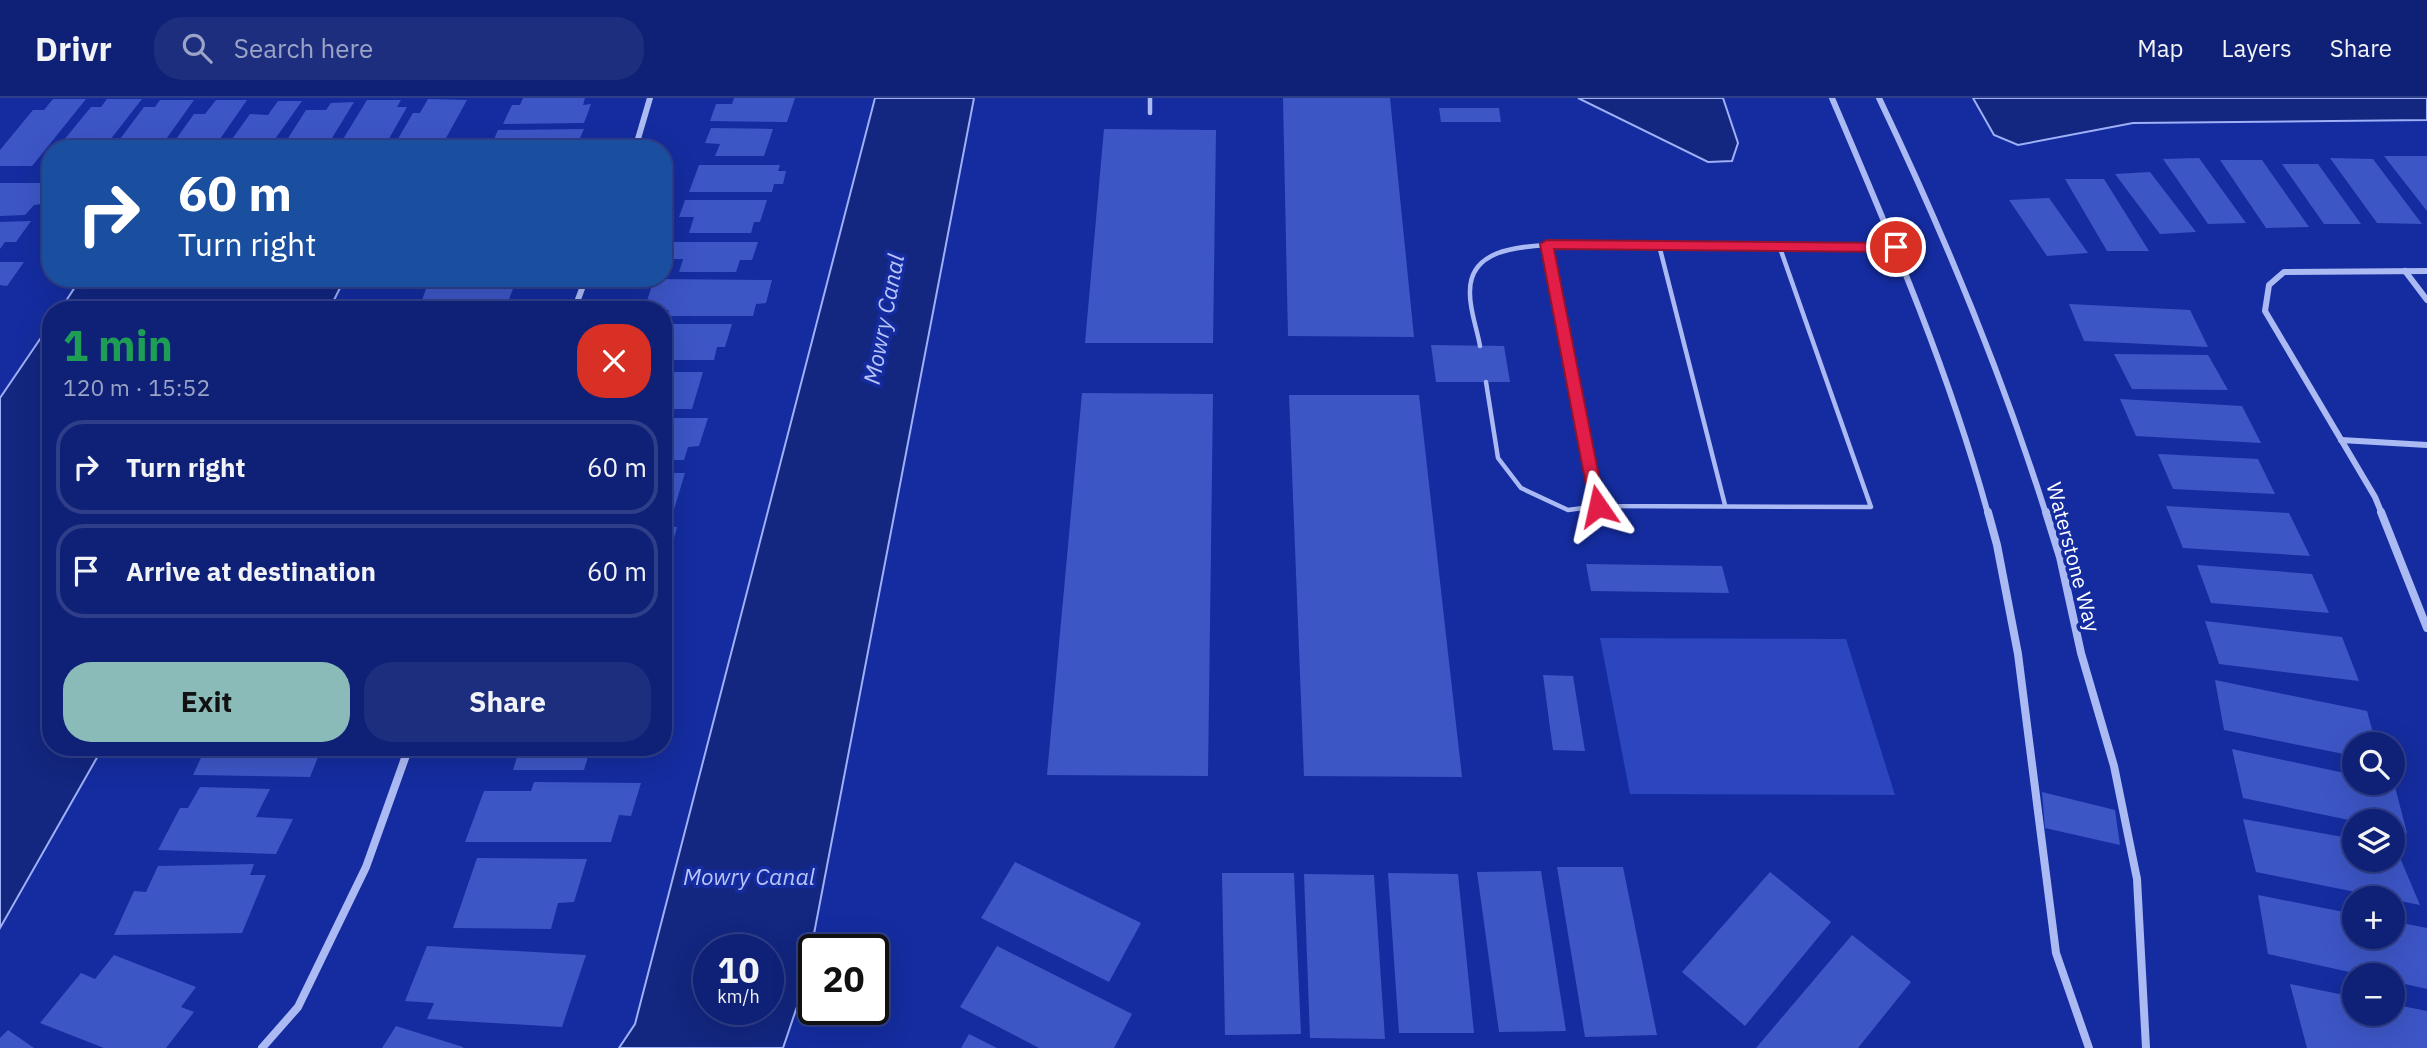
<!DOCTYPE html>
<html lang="en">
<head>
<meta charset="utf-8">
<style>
  :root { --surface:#0f2177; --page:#1d2e7f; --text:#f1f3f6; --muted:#9ba3c6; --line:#2f3e89; --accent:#8bbbb9 }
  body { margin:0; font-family:"IBM Plex Sans",sans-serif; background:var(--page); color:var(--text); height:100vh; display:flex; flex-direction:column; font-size:26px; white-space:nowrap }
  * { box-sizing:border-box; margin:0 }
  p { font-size:23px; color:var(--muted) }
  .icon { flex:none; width:38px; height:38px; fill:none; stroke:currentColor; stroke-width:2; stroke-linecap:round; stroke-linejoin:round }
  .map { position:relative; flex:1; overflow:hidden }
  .details { position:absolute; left:42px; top:203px; width:630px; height:455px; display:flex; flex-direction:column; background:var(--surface); border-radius:28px; box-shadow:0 7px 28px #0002,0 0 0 2px var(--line) }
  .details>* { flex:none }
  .hud { position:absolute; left:42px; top:42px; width:630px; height:147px; border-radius:28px; box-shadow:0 7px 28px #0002,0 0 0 2px var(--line); background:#1a4fa0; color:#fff; overflow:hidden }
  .tools { position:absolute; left:2342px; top:634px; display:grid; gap:14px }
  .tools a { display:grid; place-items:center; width:63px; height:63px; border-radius:50%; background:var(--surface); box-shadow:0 7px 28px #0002,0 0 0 2px var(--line); font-size:35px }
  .speed { position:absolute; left:693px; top:836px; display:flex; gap:14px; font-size:35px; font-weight:700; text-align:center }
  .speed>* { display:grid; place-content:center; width:91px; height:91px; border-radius:50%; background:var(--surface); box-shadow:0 7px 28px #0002,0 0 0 2px var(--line); line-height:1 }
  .speed small { font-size:18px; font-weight:400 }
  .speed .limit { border:4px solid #111; border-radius:10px; background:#fff; color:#111 }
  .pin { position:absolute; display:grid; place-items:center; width:60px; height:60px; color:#fff; margin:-30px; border:4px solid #fff; border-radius:50%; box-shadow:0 2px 7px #0007 }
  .me { position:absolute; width:77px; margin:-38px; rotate:349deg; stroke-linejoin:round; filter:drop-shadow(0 0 5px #0008) }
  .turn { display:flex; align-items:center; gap:24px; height:147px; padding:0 21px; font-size:32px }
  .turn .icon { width:91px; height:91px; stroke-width:2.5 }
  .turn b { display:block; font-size:49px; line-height:60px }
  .round { display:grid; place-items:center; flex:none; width:74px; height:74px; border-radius:28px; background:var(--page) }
  .overview { display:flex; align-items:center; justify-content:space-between; height:119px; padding:0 21px }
  h1 { font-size:42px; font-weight:700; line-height:52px; color:#1e9e55 }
  .primary-button { display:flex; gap:14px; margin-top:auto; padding:14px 21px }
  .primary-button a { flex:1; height:80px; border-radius:28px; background:var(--accent); color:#111; font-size:28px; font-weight:700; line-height:80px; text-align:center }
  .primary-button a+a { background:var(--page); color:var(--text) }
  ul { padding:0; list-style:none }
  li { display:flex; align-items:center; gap:21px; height:94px; margin:0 14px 10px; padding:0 7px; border:4px solid var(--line); border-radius:28px }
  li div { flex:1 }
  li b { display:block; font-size:26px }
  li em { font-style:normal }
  header { display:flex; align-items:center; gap:42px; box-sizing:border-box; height:98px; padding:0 35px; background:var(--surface); border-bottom:2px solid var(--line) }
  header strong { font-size:33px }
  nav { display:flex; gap:38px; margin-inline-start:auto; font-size:24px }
  .search { width:490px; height:63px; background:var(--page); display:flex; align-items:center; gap:18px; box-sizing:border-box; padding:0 24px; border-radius:28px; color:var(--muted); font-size:26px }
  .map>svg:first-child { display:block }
</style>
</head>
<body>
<header>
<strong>Drivr</strong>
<div class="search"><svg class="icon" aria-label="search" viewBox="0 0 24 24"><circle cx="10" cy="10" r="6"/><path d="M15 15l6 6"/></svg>Search here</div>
<nav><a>Map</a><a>Layers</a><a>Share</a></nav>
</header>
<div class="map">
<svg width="2427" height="950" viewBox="0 0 2427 950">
  <rect width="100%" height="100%" fill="#142c9f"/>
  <!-- green -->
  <polygon fill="#2b46be" points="1600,540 1846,541 1895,697 1630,696"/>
  <!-- water -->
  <g fill="#132680" stroke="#9eb0f7" stroke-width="2" fill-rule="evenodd">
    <path d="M875,0H974L804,888L783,950H619L635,926ZM768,852V912H709V852Z"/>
    <polygon points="1578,0 1723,0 1738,45 1732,63 1708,64"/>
    <polygon points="1973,0 2427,0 2427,22 2133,25 2018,47 1994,37"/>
    <polygon points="81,180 345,180 329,212 60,212"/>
    <polygon points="51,225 51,649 103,649 0,830 0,300"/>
  </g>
  <!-- building -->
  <g fill="#3d56c6">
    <polygon points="523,0 585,0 583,7 591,6 584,25 503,26 512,7 520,7"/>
    <polygon points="734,0 795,0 787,24 710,23 716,6 732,6"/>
    <polygon points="1283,0 1390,0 1414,239 1288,238"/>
    <polygon points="53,1 86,1 32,68 0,68 0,52 33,12 44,12"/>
    <polygon points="107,1 142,1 103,51 59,48 91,9 101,9"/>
    <polygon points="428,1 467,2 440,51 392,51 413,15 420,15"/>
    <polygon points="160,2 194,2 159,51 114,49 144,9 155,9"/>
    <polygon points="216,2 247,2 213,51 169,51 194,16 205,16"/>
    <polygon points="367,2 401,2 397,9 407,9 383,51 337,51"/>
    <polygon points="278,3 302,3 268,51 227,48 250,16 268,17"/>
    <polygon points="354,4 329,45 285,45 306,12 326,12 331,5"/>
    <polygon points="1439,10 1499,10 1501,24 1441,24"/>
    <polygon points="711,30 773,31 764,58 715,58 720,46 705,45"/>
    <polygon points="584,31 576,49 567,51 477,51 482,40 494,41 498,32"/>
    <polygon points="1104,31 1216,32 1213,245 1085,245"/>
    <polygon points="2384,58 2427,58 2427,113"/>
    <polygon points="2199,60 2246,125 2208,126 2163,61"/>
    <polygon points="2330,60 2373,61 2422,126 2377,125"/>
    <polygon points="2220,62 2262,62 2309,129 2266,130"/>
    <polygon points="2282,66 2318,66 2361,126 2324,126"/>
    <polygon points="699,67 780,67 778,73 786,73 783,86 774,86 772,94 689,94"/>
    <polygon points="2150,74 2196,134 2160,136 2115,76"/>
    <polygon points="2065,81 2104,81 2149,153 2107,153"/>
    <polygon points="0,85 51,85 51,95 42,106 34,107 25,117 0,118"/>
    <polygon points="2049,100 2088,155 2047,158 2009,102"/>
    <polygon points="685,102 767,102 760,124 754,124 751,135 689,135 694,119 679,119"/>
    <polygon points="31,123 16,144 5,144 0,151 0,124"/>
    <polygon points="673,144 758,144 752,162 740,162 736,174 679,174 683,161 666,161"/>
    <polygon points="0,164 24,164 7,188 0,187"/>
    <polygon points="654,181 772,182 766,205 756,206 753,218 667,218 669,212 644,212"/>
    <polygon points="515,186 507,206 502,207 500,212 408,212 412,202 422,202 427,188"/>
    <polygon points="2069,206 2190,212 2208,249 2084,243"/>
    <polygon points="663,226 732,226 725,249 717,249 714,262 663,262"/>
    <polygon points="1431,247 1504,248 1510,284 1436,284"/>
    <polygon points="2114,256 2208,257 2228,292 2132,291"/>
    <polygon points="663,274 703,274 692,311 663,311"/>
    <polygon points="1082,295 1213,296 1208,678 1047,677"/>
    <polygon points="1289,297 1419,297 1462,679 1304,678"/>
    <polygon points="2120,301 2242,308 2261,345 2136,338"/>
    <polygon points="663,320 708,320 699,348 688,349 684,362 663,362"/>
    <polygon points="2158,356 2258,361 2275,396 2173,391"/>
    <polygon points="663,375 685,375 672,418 663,418"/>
    <polygon points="2166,408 2289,415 2310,458 2183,450"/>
    <polygon points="663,428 677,429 669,459 663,459"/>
    <polygon points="1586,466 1722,468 1729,495 1591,493"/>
    <polygon points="2197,467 2312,476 2329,515 2211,505"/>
    <polygon points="2205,523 2342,539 2359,583 2219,566"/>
    <polygon points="1543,577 1573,578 1585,653 1553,652"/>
    <polygon points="2215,582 2367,613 2376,646 2354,646 2354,658 2224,632"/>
    <polygon points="206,649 322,649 310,679 193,677"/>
    <polygon points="520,649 591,649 584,672 513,672"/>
    <polygon points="2232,651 2354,677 2354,684 2394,685 2407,735 2392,732 2392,723 2354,723 2243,700"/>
    <polygon points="534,684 641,685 631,718 619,717 611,744 465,744 484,693 531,693"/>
    <polygon points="200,689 270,691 256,719 293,721 276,756 158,752 180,710 188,710"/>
    <polygon points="2042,694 2115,712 2120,747 2045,730"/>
    <polygon points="2243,721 2354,741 2354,761 2392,761 2392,748 2395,748 2420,807 2256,774"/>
    <polygon points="477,760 587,761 574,804 558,805 551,831 453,830"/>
    <polygon points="1015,764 1141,825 1109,884 981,820"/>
    <polygon points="254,766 250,777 266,777 242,835 114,837 134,793 146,794 158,768"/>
    <polygon points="1557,769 1623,769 1657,937 1585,939"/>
    <polygon points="1541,773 1566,933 1499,934 1477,774"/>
    <polygon points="1770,774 1831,824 1745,928 1682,874"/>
    <polygon points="1222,775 1294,775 1301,936 1225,937"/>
    <polygon points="1388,775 1458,776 1474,935 1399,935"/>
    <polygon points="1304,776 1374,777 1385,941 1310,940"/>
    <polygon points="2258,797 2354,816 2354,838 2392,838 2392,823 2427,830 2427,891 2392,883 2392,877 2363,877 2268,856"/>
    <polygon points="1852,837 1911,884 1858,950 1756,950"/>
    <polygon points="427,848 586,857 562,929 427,921 434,905 405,903"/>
    <polygon points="997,848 1132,916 1114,950 1039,950 960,909"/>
    <polygon points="114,857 196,889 181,909 194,914 166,950 104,950 40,925 81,875 95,881"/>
    <polygon points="2290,886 2354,899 2354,915 2392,915 2392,906 2427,913 2427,950 2307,950"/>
    <polygon points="396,928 463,949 463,950 382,950"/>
    <polygon points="8,932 34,950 0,950 0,940"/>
    <polygon points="969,936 997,950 961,950"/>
  </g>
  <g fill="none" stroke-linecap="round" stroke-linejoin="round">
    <!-- lane -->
    <g stroke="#acbaf4" stroke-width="4.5">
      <polyline points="1150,0 1150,15"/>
      <polyline points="1659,147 1725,407"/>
      <polyline points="1780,150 1871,409 1598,408 1547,147 1896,149"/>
      <path d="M1480,248C1477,230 1469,211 1470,193C1470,152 1517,149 1547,147"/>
      <polyline points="1486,284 1498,360 1521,390 1568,412 1598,408"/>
    </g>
    <!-- street-far1 -->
    <g stroke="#acbaf4" stroke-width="6">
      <path d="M1832,0C1890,136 1949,273 1988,416"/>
      <path d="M1879,0C1943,134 2001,274 2046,416"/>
      <polyline points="635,51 650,0"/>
      <polyline points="2405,173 2427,202"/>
      <polyline points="574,212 586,180"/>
      <polyline points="2341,342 2427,347"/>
      <polyline points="2382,416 2375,399 2265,213 2269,187 2284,174 2427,173"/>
    </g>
    <!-- street -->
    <g stroke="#acbaf4" stroke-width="8">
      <polyline points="1988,414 1997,447 2018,556 2056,855 2089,950"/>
      <polyline points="2046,414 2060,459 2081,555 2114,668 2137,781 2146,950"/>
      <polyline points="2381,414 2427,530"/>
      <polyline points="262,950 298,909 366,769 409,649"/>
    </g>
  </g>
  <!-- route -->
  <polygon fill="#e11d48" stroke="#92132f" stroke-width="2" points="1547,142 1896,145 1902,149 1896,154 1554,151 1605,408 1598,414 1590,408 1540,146"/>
  <g text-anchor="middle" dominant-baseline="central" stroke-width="7" stroke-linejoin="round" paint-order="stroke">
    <!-- street labels -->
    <g font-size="21" fill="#fff" stroke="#142c9f">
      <text transform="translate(2074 459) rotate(75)">Waterstone Way</text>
    </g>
    <!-- water labels -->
    <g font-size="23" font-style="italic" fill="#b9c5fa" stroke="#142c9f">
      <text transform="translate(883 221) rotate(-79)">Mowry Canal</text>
      <text x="749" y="778">Mowry Canal</text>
    </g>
  </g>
</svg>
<div class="tools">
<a><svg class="icon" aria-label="search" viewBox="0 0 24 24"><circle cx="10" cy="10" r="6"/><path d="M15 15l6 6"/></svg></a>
<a><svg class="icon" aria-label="layers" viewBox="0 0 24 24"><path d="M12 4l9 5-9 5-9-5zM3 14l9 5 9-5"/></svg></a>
<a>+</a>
<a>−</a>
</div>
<div class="speed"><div>10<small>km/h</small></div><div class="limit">20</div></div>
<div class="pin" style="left:1896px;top:149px;background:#d93025"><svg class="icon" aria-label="arrive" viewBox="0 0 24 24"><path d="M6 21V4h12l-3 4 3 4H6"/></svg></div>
<svg class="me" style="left:1598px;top:408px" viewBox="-20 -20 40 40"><path d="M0-17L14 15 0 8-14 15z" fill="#e11d48" stroke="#fff" stroke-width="4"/></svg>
<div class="hud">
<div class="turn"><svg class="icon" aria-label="right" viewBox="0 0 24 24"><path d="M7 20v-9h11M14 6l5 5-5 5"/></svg><div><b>60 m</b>Turn right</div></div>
</div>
<section class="details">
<div class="overview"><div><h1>1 min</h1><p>120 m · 15:52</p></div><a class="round" style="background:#d93025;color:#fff"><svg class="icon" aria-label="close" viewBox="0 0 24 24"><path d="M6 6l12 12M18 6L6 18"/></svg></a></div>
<ul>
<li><svg class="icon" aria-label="right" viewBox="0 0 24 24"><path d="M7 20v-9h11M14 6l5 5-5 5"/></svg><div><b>Turn right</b></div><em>60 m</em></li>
<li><svg class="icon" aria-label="arrive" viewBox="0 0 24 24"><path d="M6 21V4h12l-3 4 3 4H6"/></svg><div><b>Arrive at destination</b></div><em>60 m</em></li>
</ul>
<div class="primary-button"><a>Exit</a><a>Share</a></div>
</section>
</div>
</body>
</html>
